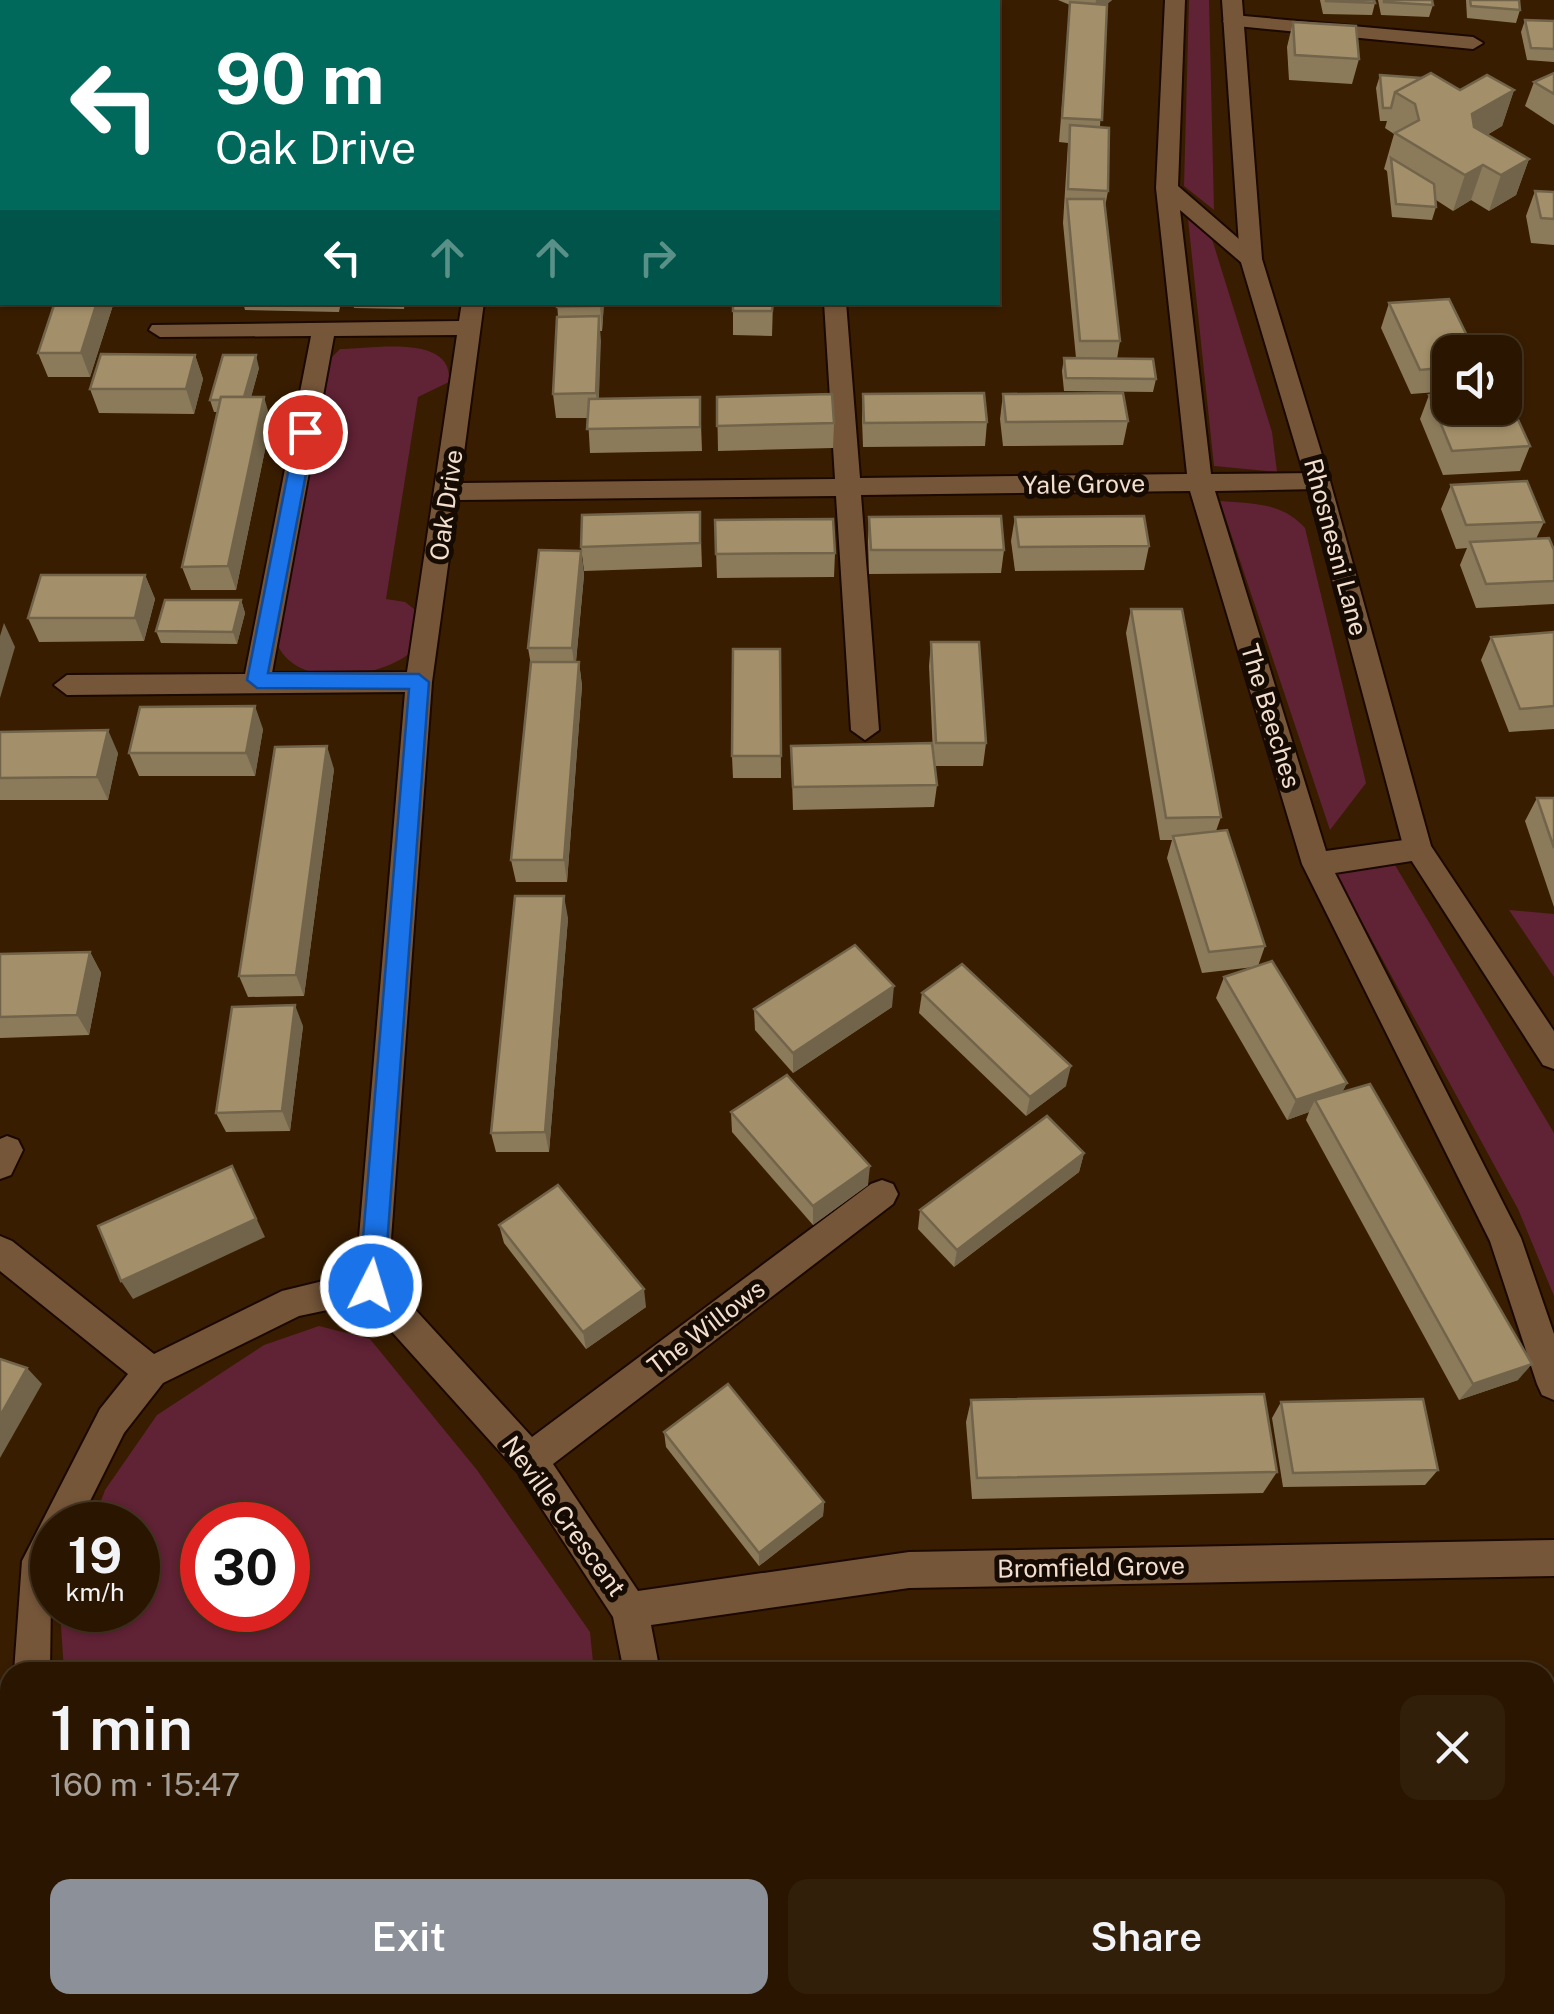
<!DOCTYPE html>
<html lang="en">
<head>
<meta charset="utf-8">
<style>
  :root { --surface:#2a1600; --page:#321f0a; --text:#f1f3f6; --muted:#a59f99; --line:#463522; --accent:#8c9099 }
  body { margin:0; font-family:"Public Sans",sans-serif; background:var(--page); color:var(--text); height:100vh; display:flex; flex-direction:column; font-size:38px; white-space:nowrap }
  * { box-sizing:border-box; margin:0 }
  p { font-size:32px; color:var(--muted) }
  .icon { flex:none; width:55px; height:55px; fill:none; stroke:currentColor; stroke-width:2; stroke-linecap:round; stroke-linejoin:round }
  .map { position:relative; flex:1; overflow:hidden }
  .sheet { position:absolute; left:0px; top:1662px; width:1555px; height:352px; display:flex; flex-direction:column; background:var(--surface); border-radius:30px 30px 0 0; box-shadow:0 2px 8px #0004,0 0 0 2px var(--line) }
  .sheet>* { flex:none }
  .top-card { position:absolute; left:0px; top:0px; width:1000px; height:305px; box-shadow:0 2px 8px #0004,0 0 0 2px var(--line); background:#00695c; color:#fff; overflow:hidden }
  .controls { position:absolute; left:1432px; top:335px; display:grid; gap:20px }
  .controls a { display:grid; place-items:center; width:90px; height:90px; border-radius:20px; background:var(--surface); box-shadow:0 2px 8px #0004,0 0 0 2px var(--line); font-size:50px }
  .speed { position:absolute; left:30px; top:1502px; display:flex; gap:20px; font-size:50px; font-weight:700; text-align:center }
  .speed>* { display:grid; place-content:center; width:130px; height:130px; border-radius:50%; background:var(--surface); box-shadow:0 2px 8px #0004,0 0 0 2px var(--line); line-height:1 }
  .speed small { font-size:25px; font-weight:400 }
  .speed .limit { border:15px solid #d22; background:#fff; color:#111 }
  .pin { position:absolute; display:grid; place-items:center; width:85px; height:85px; color:#fff; margin:-42px; border:5px solid #fff; border-radius:50%; box-shadow:0 2px 10px #0007 }
  .me { position:absolute; width:110px; margin:-55px; rotate:5deg; stroke-linejoin:round; filter:drop-shadow(0 0 8px #0008) }
  .turn { display:flex; align-items:center; gap:35px; height:210px; padding:0 50px; font-size:45px }
  .turn .icon { width:130px; height:130px; stroke-width:2.5 }
  .turn b { display:block; font-size:70px; line-height:85px }
  .lanes { display:flex; align-items:center; height:95px; padding:0 50px; background:#0003; justify-content:center; gap:50px; direction:ltr }
  .lanes .off { opacity:.35 }
  .round { display:grid; place-items:center; flex:none; width:105px; height:105px; border-radius:20px; background:var(--page) }
  .summary { display:flex; align-items:center; justify-content:space-between; height:170px; padding:0 50px }
  h1 { font-size:60px; font-weight:600; line-height:75px }
  .primary-button { display:flex; gap:20px; margin-top:auto; padding:20px 50px }
  .primary-button a { flex:1; height:115px; border-radius:20px; background:var(--accent); color:#fff; font-size:40px; font-weight:600; line-height:115px; text-align:center }
  .primary-button a+a { background:var(--page); color:var(--text) }
  .map>svg:first-child { display:block }
</style>
</head>
<body>
<div class="map">
<svg width="1554" height="2014" viewBox="0 0 1554 2014">
  <rect width="100%" height="100%" fill="#381d00"/>
  <!-- green -->
  <g fill="#602235" fill-rule="evenodd">
    <polygon points="1189,0 1209,0 1214,210 1184,186"/>
    <polygon points="1188,219 1212,239 1272,432 1277,472 1214,466"/>
    <path d="M340,349C372,349 454,333 449,382L418,397L386,599L405,602L418,612L415,649C384,678 300,691 278,646L329,360Z"/>
    <path d="M1220,501C1253,504 1282,502 1305,528L1366,783L1330,830Z"/>
    <polygon points="1395,865 1554,1133 1554,1296 1518,1209 1336,874"/>
    <polygon points="1509,910 1554,914 1554,977"/>
    <path d="M319,1326L370,1339L477,1470L590,1632L594,1672H64L60,1610H138V1525H92L105,1490L157,1415L264,1345ZM288,1525V1610H202V1525Z"/>
  </g>
  <g fill="none" stroke-linecap="round" stroke-linejoin="round">
    <defs>
      <g id="lane">
        <polygon points="107,0 123,0 124,2 108,2"/>
        <polygon points="1187,2005 1224,2005 1228,2014 1191,2014"/>
      </g>
      <g id="street">
        <polygon points="484,0 504,0 504,2 485,2"/>
        <polygon points="736,0 756,0 758,2 738,2"/>
        <path d="M1165,0H1185L1178,186L1262,259L1251,266L1243,264L1180,210L1211,474L1318,473L1330,481L1318,489L1215,491L1326,851L1418,838L1428,841L1432,849L1428,857L1418,860L1335,873L1521,1238L1554,1334V1400L1542,1395L1537,1384L1490,1241L1302,864L1190,491L861,495L879,730L865,740L851,730L836,496L457,500L432,682L388,1280L532,1437L871,1184L882,1180L893,1184L898,1194L893,1204L553,1464L638,1591L909,1552L1554,1540V1576L909,1588L651,1625L660,1672H624L613,1617L518,1472L365,1302L299,1316L163,1383L124,1433L78,1525H52L50,1672H14L22,1561L100,1409L128,1374L0,1271V1236L12,1241L154,1354L282,1291L356,1273L405,692L67,695L54,685L67,675L245,674L311,336L160,337L149,330L152,325L459,321L462,302H484L460,483L835,479L824,302H846L860,478L1187,474L1156,188ZM457,335L407,672L272,673L334,336Z"/>
        <polygon points="1233,15 1473,37 1483,43 1473,49 1226,25 1223,21"/>
        <rect x="0" y="146" width="2" height="12"/>
        <polygon points="7,1136 18,1140 23,1150 11,1175 0,1179 0,1139"/>
        <polygon points="175,2005 226,2005 229,2014 179,2014"/>
        <polygon points="417,2005 472,2005 468,2014 414,2014"/>
        <polygon points="585,2005 625,2005 628,2014 588,2014"/>
      </g>
      <polygon id="secondary" points="1222,0 1242,0 1262,259 1330,481 1431,846 1554,1031 1554,1069 1543,1065 1404,849 1306,481 1240,259"/>
    </defs>
    <!-- lane casing -->
    <use href="#lane" stroke="#1b0800" stroke-width="4"/>
    <!-- street casing -->
    <use href="#street" stroke="#1b0800" stroke-width="4"/>
    <!-- secondary casing -->
    <use href="#secondary" stroke="#1b0800" stroke-width="4"/>
    <!-- lane -->
    <use href="#lane" fill="#755639" fill-rule="evenodd"/>
    <!-- street -->
    <use href="#street" fill="#755639" fill-rule="evenodd"/>
    <!-- secondary -->
    <use href="#secondary" fill="#755639" fill-rule="evenodd"/>
  </g>
  <!-- wall -->
  <g fill="#8c7b5a">
    <polygon points="1058,0 1112,0 1106,5 1100,127 1108,191 1105,207 1120,341 1117,359 1156,379 1153,392 1064,391 1062,371 1064,358 1076,358 1063,223 1068,143 1059,142 1070,5"/>
    <polygon points="1320,0 1374,0 1375,3 1372,15 1323,14"/>
    <polygon points="1378,0 1432,0 1433,5 1429,17 1381,15"/>
    <polygon points="1466,0 1519,0 1520,10 1516,23 1467,18"/>
    <polygon points="1525,20 1554,21 1554,62 1527,60 1521,32"/>
    <polygon points="1293,22 1359,59 1352,84 1289,80 1287,47"/>
    <polygon points="1554,73 1554,125 1525,106 1534,82"/>
    <polygon points="1380,75 1460,90 1514,90 1502,126 1487,135 1529,159 1516,195 1489,211 1471,200 1453,211 1436,200 1436,207 1432,220 1392,217 1387,171 1384,169 1394,134 1385,128 1387,121 1380,121 1376,88"/>
    <polygon points="1535,191 1554,192 1554,245 1531,243 1526,216"/>
    <polygon points="114,302 90,377 48,377 38,353"/>
    <polygon points="243,302 341,302 339,312 245,310"/>
    <polygon points="353,302 405,302 404,309 354,308"/>
    <polygon points="557,302 604,302 602,331 600,331 599,399 700,397 702,451 590,453 588,418 556,418 553,394 558,317"/>
    <polygon points="733,302 773,302 772,336 733,335"/>
    <polygon points="1389,303 1450,352 1450,391 1411,394 1381,328"/>
    <polygon points="195,355 203,379 194,414 99,413 90,389"/>
    <polygon points="259,368 251,397 271,421 236,590 191,590 182,567 218,412 214,412 210,400"/>
    <polygon points="863,394 987,422 985,446 863,447 862,419"/>
    <polygon points="1003,394 1128,421 1123,445 1003,446 1000,419"/>
    <polygon points="1429,395 1530,446 1520,471 1443,475 1420,419"/>
    <polygon points="717,397 834,423 833,448 718,451"/>
    <polygon points="1451,485 1544,522 1536,539 1554,550 1554,604 1476,608 1460,565 1467,548 1456,549 1441,509"/>
    <polygon points="700,512 702,567 584,571 581,547"/>
    <polygon points="869,517 1004,550 1001,573 869,574 868,541"/>
    <polygon points="1015,517 1149,546 1144,570 1015,571 1011,541"/>
    <polygon points="715,520 835,553 834,577 717,578"/>
    <polygon points="581,551 584,575 576,662 579,662 582,686 567,882 516,882 511,860 531,665 528,648"/>
    <polygon points="145,575 155,599 144,641 39,642 28,618"/>
    <polygon points="241,600 245,613 237,644 161,643 156,631"/>
    <polygon points="1131,609 1221,817 1216,831 1265,946 1258,966 1347,1083 1342,1092 1518,1380 1459,1400 1306,1120 1309,1112 1287,1120 1216,998 1224,977 1254,967 1202,973 1167,858 1172,840 1160,840 1126,633"/>
    <polygon points="1554,632 1554,729 1509,732 1481,660 1491,637"/>
    <polygon points="931,642 986,743 983,766 935,766 937,785 934,807 793,810 791,746 933,754 929,666"/>
    <polygon points="780,649 781,778 733,778 732,756"/>
    <polygon points="263,729 255,776 139,776 129,753"/>
    <polygon points="0,732 118,753 108,800 0,800"/>
    <polygon points="334,769 304,996 248,997 239,976"/>
    <polygon points="1537,798 1554,798 1554,907 1525,821"/>
    <polygon points="568,918 549,1152 496,1152 491,1133"/>
    <polygon points="90,952 101,973 89,1035 0,1038 0,954"/>
    <polygon points="922,993 1066,1086 1026,1116 919,1013"/>
    <polygon points="892,1007 793,1073 755,1030 754,1009"/>
    <polygon points="303,1026 290,1131 226,1132 216,1113"/>
    <polygon points="731,1112 868,1185 813,1225 732,1132"/>
    <polygon points="1084,1153 1079,1172 954,1267 918,1229 920,1210"/>
    <polygon points="499,1225 646,1307 586,1349 504,1243"/>
    <polygon points="971,1400 1277,1472 1263,1493 972,1499 966,1422"/>
    <polygon points="1281,1402 1438,1470 1425,1485 1283,1487 1272,1418"/>
    <polygon points="664,1432 824,1502 823,1516 759,1566 666,1447"/>
    <polygon points="1554,1767 1554,1901 1545,1850 1545,1772"/>
    <polygon points="1243,2005 1345,2005 1346,2012 1342,2014 1244,2014"/>
    <polygon points="1366,2008 1435,2014 1353,2014"/>
  </g>
  <!-- shaded-wall -->
  <g fill="#72644a">
    <polygon points="788,0 850,0 840,2 788,2"/>
    <polygon points="1096,0 1112,0 1094,15"/>
    <polygon points="1514,90 1502,126 1460,150 1472,114"/>
    <polygon points="1529,159 1516,195 1489,211 1501,175"/>
    <polygon points="1483,165 1471,200 1453,211 1465,175"/>
    <polygon points="2,186 2,213 0,214 0,187"/>
    <polygon points="97,302 114,302 90,377 81,353"/>
    <polygon points="600,302 604,302 602,331 600,306"/>
    <polygon points="599,316 601,341 598,417 596,393"/>
    <polygon points="195,355 203,379 194,414 186,389"/>
    <polygon points="256,355 259,368 247,412 244,400"/>
    <polygon points="264,397 271,421 236,590 228,566"/>
    <polygon points="581,551 584,575 575,671 572,648"/>
    <polygon points="145,575 155,599 144,641 135,618"/>
    <polygon points="241,600 245,613 237,644 233,632"/>
    <polygon points="4,623 15,647 0,698 0,636"/>
    <polygon points="579,662 582,686 567,882 564,860"/>
    <polygon points="255,706 263,729 255,776 246,753"/>
    <polygon points="108,730 118,753 108,800 97,777"/>
    <polygon points="327,746 334,769 304,996 296,975"/>
    <polygon points="564,896 568,918 549,1152 545,1132"/>
    <polygon points="90,952 101,973 89,1035 77,1015"/>
    <polygon points="894,986 892,1007 793,1073 793,1053"/>
    <polygon points="295,1005 303,1026 290,1131 282,1111"/>
    <polygon points="1071,1066 1066,1086 1026,1116 1030,1097"/>
    <polygon points="1347,1083 1337,1103 1315,1100 1309,1112 1287,1120 1296,1100"/>
    <polygon points="1084,1153 1079,1172 954,1267 957,1250"/>
    <polygon points="232,1166 265,1237 133,1299 121,1281"/>
    <polygon points="870,1166 868,1185 813,1225 813,1206"/>
    <polygon points="644,1289 646,1307 586,1349 583,1332"/>
    <polygon points="1532,1364 1518,1380 1459,1400 1473,1384"/>
    <polygon points="27,1368 42,1384 0,1458 0,1416"/>
    <polygon points="824,1502 823,1516 759,1566 759,1553"/>
  </g>
  <!-- building -->
  <g fill="#a38f69" stroke="#72644a" stroke-width="2.5">
    <polygon points="317,0 407,0 398,2 318,2"/>
    <polygon points="659,0 737,0 739,2 650,2"/>
    <polygon points="1326,0 1374,0 1375,3 1326,1"/>
    <polygon points="1384,0 1432,0 1433,5 1384,2"/>
    <polygon points="1470,0 1519,0 1520,10 1471,6"/>
    <polygon points="1070,2 1107,5 1102,120 1062,118"/>
    <polygon points="1525,20 1554,21 1554,49 1531,48"/>
    <polygon points="1293,22 1356,26 1359,59 1295,55"/>
    <polygon points="1431,73 1460,90 1487,75 1514,90 1472,114 1474,127 1529,159 1501,175 1483,165 1465,175 1395,133 1419,120 1415,104 1395,92"/>
    <polygon points="1554,73 1554,94 1534,82"/>
    <polygon points="1380,75 1421,78 1395,92 1391,108 1383,108"/>
    <polygon points="1070,125 1109,128 1108,191 1068,189"/>
    <polygon points="0,158 2,158 2,186 0,187"/>
    <polygon points="1391,158 1434,184 1436,207 1396,204"/>
    <polygon points="1535,191 1554,192 1554,219 1541,218"/>
    <polygon points="1067,199 1104,199 1120,341 1080,341"/>
    <polygon points="1449,299 1475,352 1450,352 1450,367 1420,370 1389,303"/>
    <polygon points="55,302 97,302 81,353 38,353"/>
    <polygon points="557,302 600,302 600,306 557,307"/>
    <polygon points="733,302 773,302 772,311 733,311"/>
    <polygon points="599,316 596,393 553,394 557,317"/>
    <polygon points="101,354 195,355 186,389 90,389"/>
    <polygon points="223,355 256,355 244,397 221,397 220,400 210,400"/>
    <polygon points="1064,358 1153,359 1156,379 1066,378"/>
    <polygon points="1505,391 1530,446 1452,451 1429,395 1450,393 1450,408 1505,408"/>
    <polygon points="984,393 987,422 864,423 863,394"/>
    <polygon points="1123,393 1128,421 1006,422 1003,394"/>
    <polygon points="832,394 834,423 717,426 717,397"/>
    <polygon points="221,397 264,397 228,566 182,567"/>
    <polygon points="700,397 700,427 587,429 589,399"/>
    <polygon points="1527,481 1544,522 1466,525 1451,485"/>
    <polygon points="700,512 700,543 581,547 582,515"/>
    <polygon points="1001,516 1004,550 871,550 869,517"/>
    <polygon points="1144,516 1149,546 1019,547 1015,517"/>
    <polygon points="833,519 835,553 716,554 715,520"/>
    <polygon points="1549,538 1554,550 1554,581 1486,584 1470,542"/>
    <polygon points="539,550 581,551 572,648 528,648"/>
    <polygon points="41,575 145,575 135,618 28,618"/>
    <polygon points="165,600 241,600 233,632 156,631"/>
    <polygon points="1131,609 1182,609 1221,817 1166,818"/>
    <polygon points="1554,632 1554,706 1520,709 1491,637"/>
    <polygon points="931,642 979,642 986,743 936,743"/>
    <polygon points="733,649 780,649 781,756 732,756"/>
    <polygon points="531,662 579,662 564,860 511,860"/>
    <polygon points="255,706 246,753 129,753 140,707"/>
    <polygon points="108,730 97,777 0,778 0,732"/>
    <polygon points="932,743 937,785 793,787 791,746"/>
    <polygon points="327,746 296,975 239,976 275,747"/>
    <polygon points="1537,798 1554,798 1554,848"/>
    <polygon points="1227,830 1265,946 1209,952 1173,836"/>
    <polygon points="515,896 564,896 545,1132 491,1133"/>
    <polygon points="855,945 894,986 793,1053 754,1009"/>
    <polygon points="90,952 77,1015 0,1017 0,954"/>
    <polygon points="1272,961 1347,1083 1296,1100 1224,977"/>
    <polygon points="962,964 1071,1066 1030,1097 922,993"/>
    <polygon points="295,1005 282,1111 216,1113 232,1007"/>
    <polygon points="787,1075 870,1166 813,1206 731,1112"/>
    <polygon points="1370,1084 1532,1364 1473,1384 1315,1100"/>
    <polygon points="1047,1116 1084,1153 957,1250 920,1210"/>
    <polygon points="232,1166 256,1219 121,1281 98,1226"/>
    <polygon points="558,1185 644,1289 583,1332 499,1225"/>
    <polygon points="0,1359 27,1368 0,1416"/>
    <polygon points="728,1384 824,1502 759,1553 664,1432"/>
    <polygon points="1264,1394 1277,1472 977,1478 971,1400"/>
    <polygon points="1423,1399 1438,1470 1293,1473 1281,1402"/>
    <polygon points="834,2005 864,2005 871,2014 824,2014"/>
    <polygon points="1254,2005 1345,2005 1346,2012 1255,2009"/>
    <polygon points="1366,2008 1434,2010 1435,2014 1367,2014"/>
  </g>
  <!-- route -->
  <polygon fill="#1a73e8" stroke="#114b97" stroke-width="2.5" points="305,426 314,432 268,673 419,674 429,682 384,1286 371,1297 359,1286 409,689 257,688 247,680 296,432"/>
  <g text-anchor="middle" dominant-baseline="central" stroke-width="10" stroke-linejoin="round" paint-order="stroke">
    <!-- street labels -->
    <g font-size="25" fill="#f1dece" stroke="#160b02">
      <text transform="translate(1084 484) rotate(-1)">Yale Grove</text>
      <text transform="translate(446 505) rotate(-82)">Oak Drive</text>
      <text transform="translate(1336 547) rotate(75)">Rhosnesni Lane</text>
      <text transform="translate(1271 716) rotate(73)">The Beeches</text>
      <text transform="translate(706 1327) rotate(-37)">The Willows</text>
      <text transform="translate(564 1516) rotate(54)">Neville Crescent</text>
      <text transform="translate(1091 1567) rotate(-1)">Bromfield Grove</text>
    </g>
  </g>
</svg>
<div class="controls">
<a><svg class="icon" aria-label="sound" viewBox="0 0 24 24"><path d="M4 9h4l5-4v14l-5-4H4zM17 9q2 3 0 6"/></svg></a>
</div>
<div class="speed"><div>19<small>km/h</small></div><div class="limit">30</div></div>
<div class="pin" style="left:305px;top:432px;background:#d93025"><svg class="icon" aria-label="arrive" viewBox="0 0 24 24"><path d="M6 21V4h12l-3 4 3 4H6"/></svg></div>
<svg class="me" style="left:371px;top:1286px" viewBox="-20 -20 40 40"><circle r="17" fill="#1a73e8" stroke="#fff" stroke-width="3"/><path d="M0-11L8 9 0 5-8 9z" fill="#fff"/></svg>
<div class="top-card">
<div class="turn"><svg class="icon" aria-label="left" viewBox="0 0 24 24"><path d="M17 20v-9H6M10 6l-5 5 5 5"/></svg><div><b>90 m</b>Oak Drive</div></div>
<div class="lanes"><svg class="icon" aria-label="left" viewBox="0 0 24 24"><path d="M17 20v-9H6M10 6l-5 5 5 5"/></svg><svg class="icon off" aria-label="ahead" viewBox="0 0 24 24"><path d="M12 20V5M6 11l6-6 6 6"/></svg><svg class="icon off" aria-label="ahead" viewBox="0 0 24 24"><path d="M12 20V5M6 11l6-6 6 6"/></svg><svg class="icon off" aria-label="right" viewBox="0 0 24 24"><path d="M7 20v-9h11M14 6l5 5-5 5"/></svg></div>
</div>
<section class="sheet">
<div class="summary"><div><h1>1 min</h1><p>160 m · 15:47</p></div><a class="round"><svg class="icon" aria-label="close" viewBox="0 0 24 24"><path d="M6 6l12 12M18 6L6 18"/></svg></a></div>
<div class="primary-button"><a>Exit</a><a>Share</a></div>
</section>
</div>
</body>
</html>
